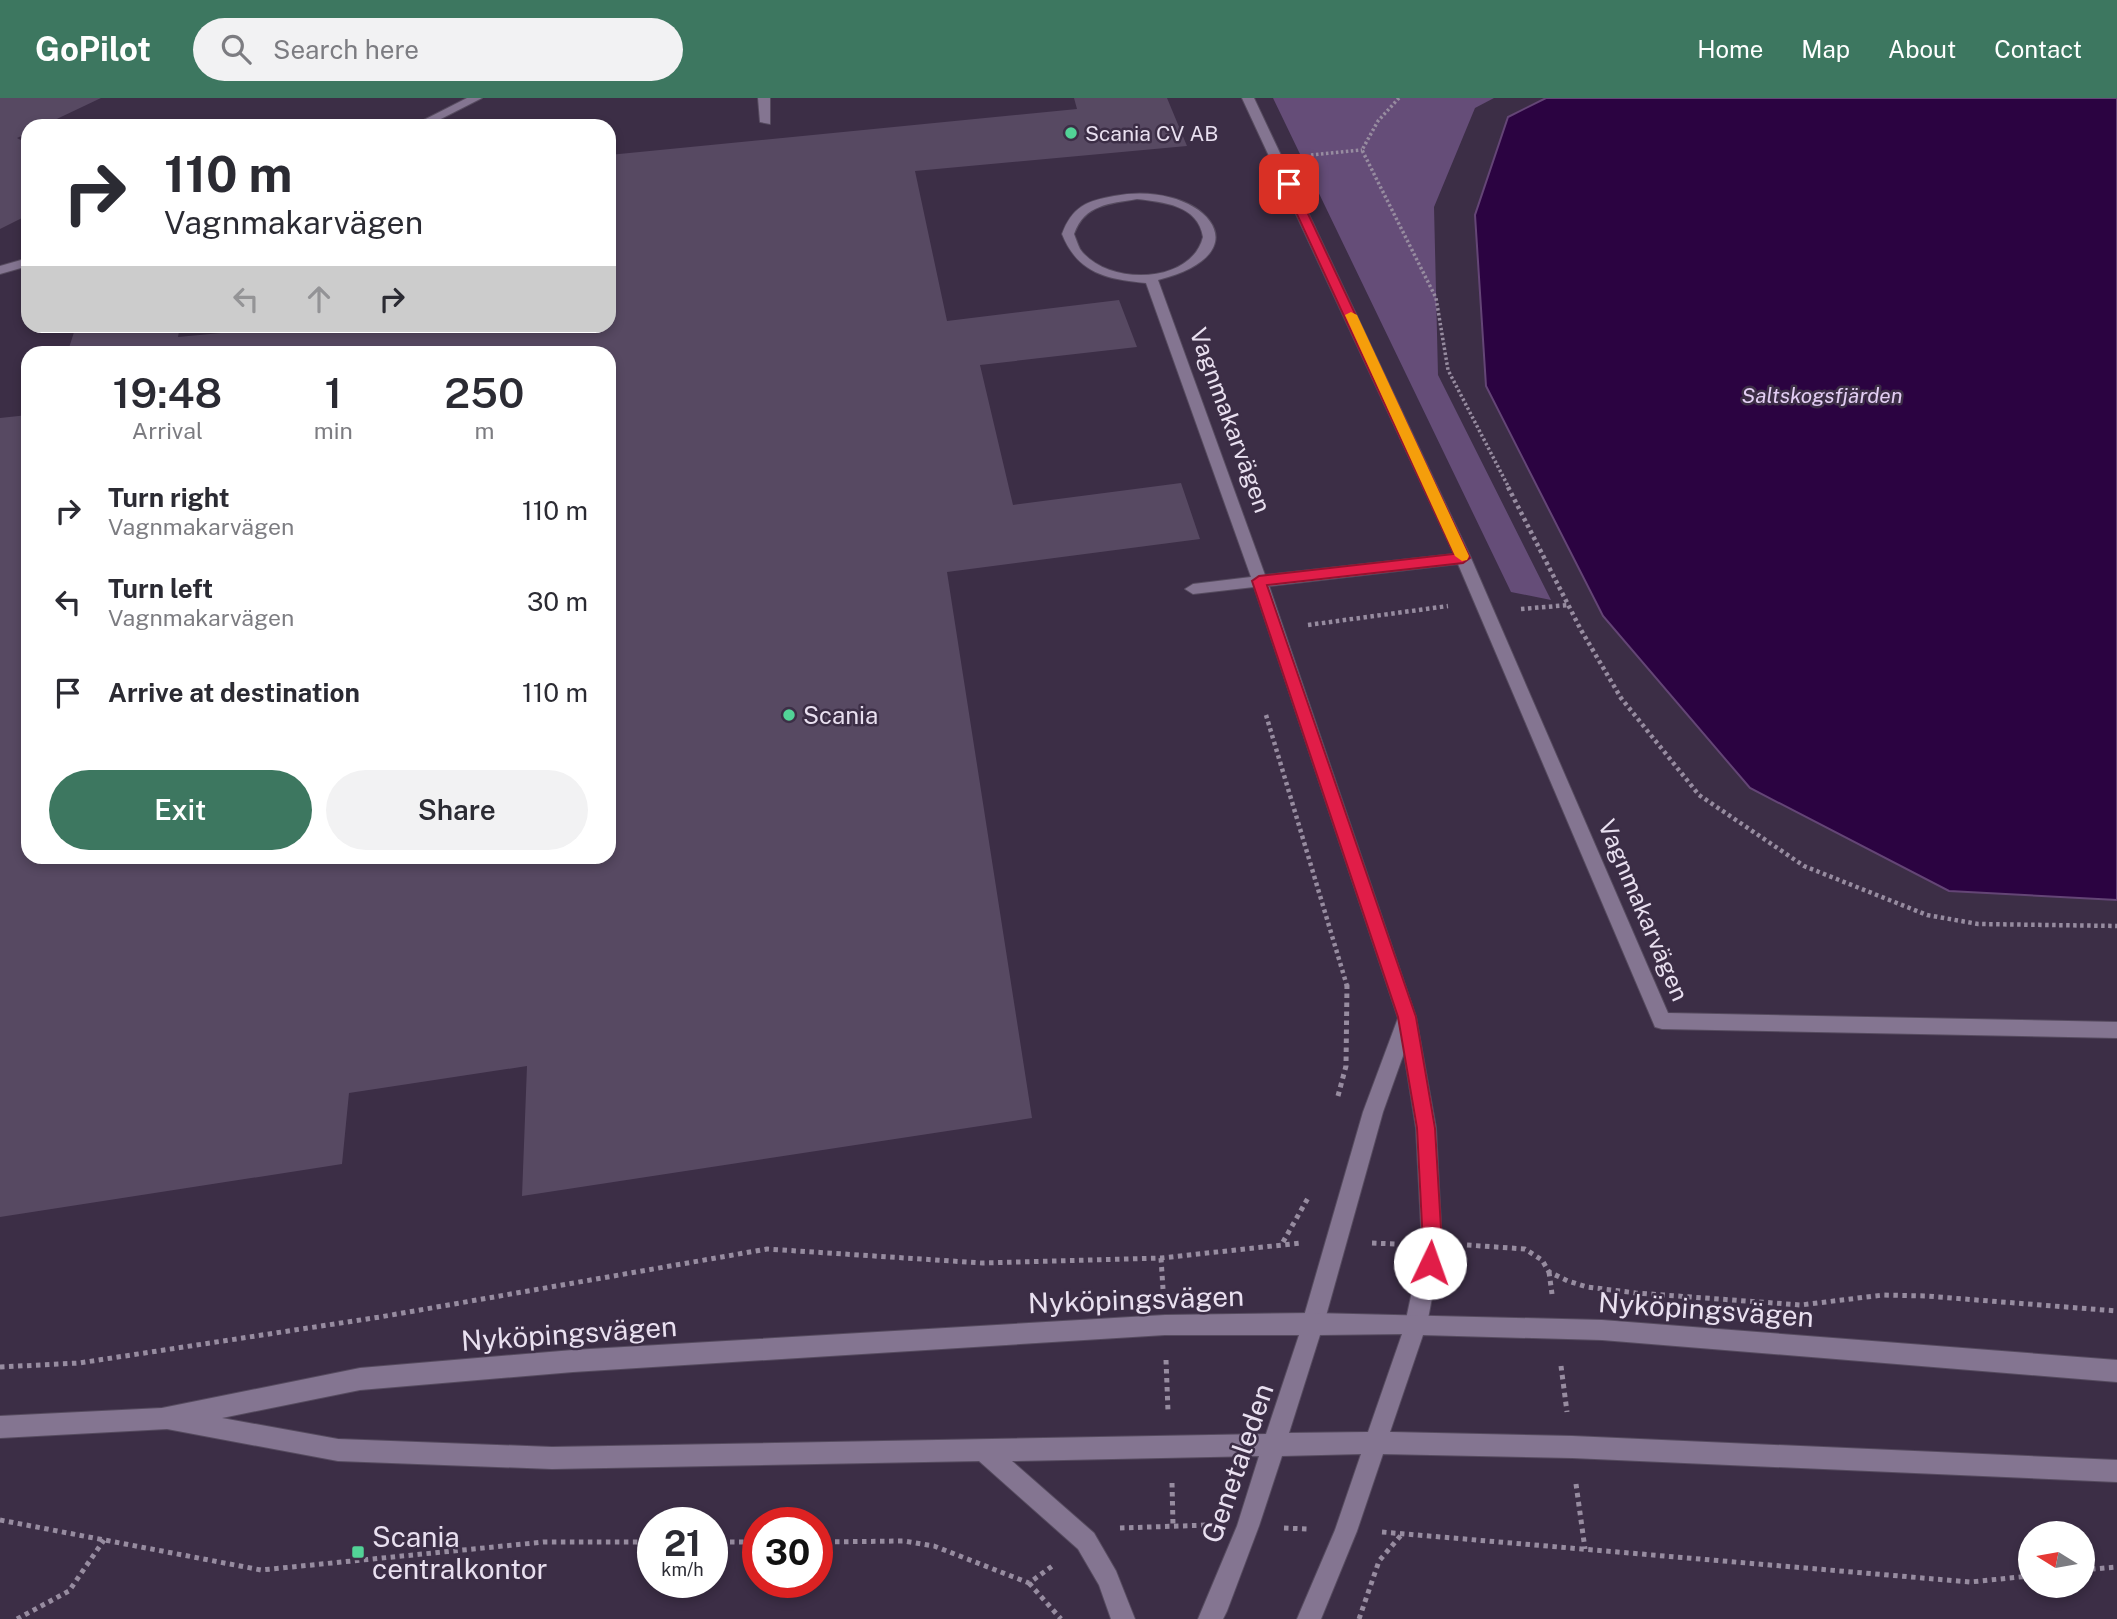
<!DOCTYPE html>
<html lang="en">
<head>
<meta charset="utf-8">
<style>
  :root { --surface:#fff; --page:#f2f2f3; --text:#2b2b33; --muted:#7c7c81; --accent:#3d7760 }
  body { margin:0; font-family:"Public Sans",sans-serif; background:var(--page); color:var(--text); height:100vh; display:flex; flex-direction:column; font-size:26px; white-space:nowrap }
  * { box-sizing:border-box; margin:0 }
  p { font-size:23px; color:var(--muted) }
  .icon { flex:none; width:38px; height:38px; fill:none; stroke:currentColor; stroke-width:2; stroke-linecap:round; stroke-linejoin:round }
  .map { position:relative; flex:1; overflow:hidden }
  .side { position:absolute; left:21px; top:248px; width:595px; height:518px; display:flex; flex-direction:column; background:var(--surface); border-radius:21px; box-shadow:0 4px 10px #0003 }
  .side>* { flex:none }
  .guide { position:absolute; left:21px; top:21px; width:595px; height:214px; border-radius:21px; box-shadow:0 4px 10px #0003; background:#fff; color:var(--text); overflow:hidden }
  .needle { width:46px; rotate:281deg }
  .fabs { position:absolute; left:2018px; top:1423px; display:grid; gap:14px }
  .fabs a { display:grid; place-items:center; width:77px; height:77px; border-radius:50%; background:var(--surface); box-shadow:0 4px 10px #0003; font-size:35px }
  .speed { position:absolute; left:637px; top:1409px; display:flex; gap:14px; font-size:35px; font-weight:700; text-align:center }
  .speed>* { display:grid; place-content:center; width:91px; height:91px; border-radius:50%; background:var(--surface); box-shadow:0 4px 10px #0003; line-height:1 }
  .speed small { font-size:18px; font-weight:400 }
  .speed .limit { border:10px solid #d22; background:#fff; color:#111 }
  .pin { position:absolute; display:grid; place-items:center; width:60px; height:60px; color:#fff; margin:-30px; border-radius:14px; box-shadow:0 4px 10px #0006 }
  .me { position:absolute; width:77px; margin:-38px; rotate:3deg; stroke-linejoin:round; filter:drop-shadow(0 0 5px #0008) }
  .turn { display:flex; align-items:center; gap:24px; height:147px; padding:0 28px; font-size:32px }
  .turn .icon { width:91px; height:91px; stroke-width:2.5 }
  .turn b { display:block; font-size:49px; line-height:60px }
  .lanes { display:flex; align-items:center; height:66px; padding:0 28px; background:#0003; justify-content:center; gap:35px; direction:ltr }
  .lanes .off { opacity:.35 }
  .eta { display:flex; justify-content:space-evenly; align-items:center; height:119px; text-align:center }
  .eta b { font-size:42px; font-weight:600; line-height:49px }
  .cta { display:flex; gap:14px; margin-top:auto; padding:14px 28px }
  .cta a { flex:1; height:80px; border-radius:42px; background:var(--accent); color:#fff; font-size:28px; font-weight:600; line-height:80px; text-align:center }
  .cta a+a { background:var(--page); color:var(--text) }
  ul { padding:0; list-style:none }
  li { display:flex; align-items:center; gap:21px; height:91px; padding:0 28px }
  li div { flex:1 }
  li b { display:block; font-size:26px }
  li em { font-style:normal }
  header { display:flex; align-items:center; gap:42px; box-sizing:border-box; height:98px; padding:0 35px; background:var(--accent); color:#fff }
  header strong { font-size:33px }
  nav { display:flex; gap:38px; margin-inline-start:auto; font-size:24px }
  .search { width:490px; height:63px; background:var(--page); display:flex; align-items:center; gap:18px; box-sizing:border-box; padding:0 24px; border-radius:38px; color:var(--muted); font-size:26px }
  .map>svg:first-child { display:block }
</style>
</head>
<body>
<header>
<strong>GoPilot</strong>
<div class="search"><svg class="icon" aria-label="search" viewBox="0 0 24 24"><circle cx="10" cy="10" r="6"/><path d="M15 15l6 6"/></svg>Search here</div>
<nav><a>Home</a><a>Map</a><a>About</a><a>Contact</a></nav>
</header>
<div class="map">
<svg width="2117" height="1521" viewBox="0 0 2117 1521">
  <rect width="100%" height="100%" fill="#3c2e46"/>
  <!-- green -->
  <polygon fill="#654d78" points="1273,0 1494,0 1475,10 1434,109 1438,277 1551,502 1511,494"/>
  <!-- water -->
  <polygon fill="#2b0341" stroke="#644576" stroke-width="2" points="1546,0 2117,0 2117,802 1949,793 1750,690 1603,518 1486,288 1475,117 1508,19"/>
  <!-- building -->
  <g fill="#574962">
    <polygon points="0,0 101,0 42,28 28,28 28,35 17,40 28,46 28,117 0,131"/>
    <polygon points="1074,0 1167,0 1187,48 915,73 947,223 1119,202 1137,249 980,267 1013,407 1181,385 1200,441 947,474 1032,1020 522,1098 527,968 349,995 342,1066 0,1119 0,320 28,317 28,760 609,760 609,256 67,256 76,228 180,228 178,239 296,228 609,228 609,57 1077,11"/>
  </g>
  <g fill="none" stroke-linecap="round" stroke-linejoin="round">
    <defs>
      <g id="lane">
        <polygon points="467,0 482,0 427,28 412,28"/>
        <polygon points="758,0 770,0 770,26 760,24"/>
        <polygon points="28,160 28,168 0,176 0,168"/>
      </g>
      <path id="street" d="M1242,0H1254L1471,460L1668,915L2117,924V940L1662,931L1655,929L1458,466L1269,488L1416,919L1436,1030L1442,1147L1427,1226L1424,1233L1416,1236L1408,1233L1405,1226L1422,1147L1416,1030L1404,955L1383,1014L1324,1225L1321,1232L1313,1235L1305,1232L1302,1225L1363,1014L1398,920L1254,489L1193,496L1185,491L1193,486L1251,479L1146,185C1107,181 1078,176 1062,136C1072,109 1086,103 1114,98C1200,81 1269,154 1158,182L1265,477L1454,456ZM1137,101C1163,104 1198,107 1203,139C1191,187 1106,188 1080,151C1078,147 1076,141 1074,136C1085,106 1109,106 1137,101Z"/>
      <path id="secondary" d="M1313,1215L1602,1222L2117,1262V1284L1602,1242L1423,1237L1390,1334L1572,1338L2117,1362V1384L1572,1360L1383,1356L1357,1433L1321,1521H1297L1335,1432L1361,1356L1282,1358L1259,1428L1227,1513L1223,1521H1198L1237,1428L1259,1358L1012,1363L1094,1435L1116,1473L1135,1521H1111L1099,1487L1078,1451L979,1363L552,1371L338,1363L167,1331L0,1340V1318L162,1310L360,1270L573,1252L1165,1217ZM1402,1236L1368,1334L1289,1335L1320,1237ZM1165,1237H1299L1266,1336L552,1349L338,1341L222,1320L360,1292L573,1274Z"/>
    </defs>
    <!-- lane casing -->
    <use href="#lane" stroke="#564b5f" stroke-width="2"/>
    <!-- street casing -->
    <use href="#street" stroke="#564b5f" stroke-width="2"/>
    <!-- secondary casing -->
    <use href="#secondary" stroke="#564b5f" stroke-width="2"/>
    <!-- path-far2 -->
    <g stroke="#978ca0" stroke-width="3.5" stroke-dasharray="2.5 2.5" stroke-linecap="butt">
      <polyline points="1399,0 1378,23 1362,52 1436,200 1448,272 1509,390"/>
      <polyline points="1311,57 1362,52"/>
    </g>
    <!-- path-far1 -->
    <g stroke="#978ca0" stroke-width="4.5" stroke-dasharray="3.5 3.5" stroke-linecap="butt">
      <polyline points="1508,389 1581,532 1621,600 1699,697 1804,768 1927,817 1978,826 2117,828"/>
      <polyline points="1521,511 1569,507"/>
      <polyline points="1308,527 1448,508"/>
      <polyline points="1266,617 1347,888"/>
    </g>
    <!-- path -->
    <g stroke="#978ca0" stroke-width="5" stroke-dasharray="4.5 4.5" stroke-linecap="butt">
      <polyline points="1338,998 1346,968 1347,886"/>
      <polyline points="1283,1144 1308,1100"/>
      <polyline points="1372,1145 1395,1146"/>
      <polyline points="1467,1147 1525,1151 1542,1162 1549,1174 1568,1183 1587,1189 1636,1195 1801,1207 1883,1197 1926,1198 2117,1213"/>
      <polyline points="1161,1160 1163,1191"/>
      <polyline points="1549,1174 1552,1196"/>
      <polyline points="1166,1262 1168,1313"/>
      <polyline points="1561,1268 1567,1314"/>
      <polyline points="0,1269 79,1265 380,1219 767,1151 982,1165 1161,1160 1301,1145"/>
      <polyline points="1172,1385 1173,1427"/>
      <polyline points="1576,1386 1585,1451"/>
      <polyline points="0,1422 261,1472 544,1444 653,1444"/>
      <polyline points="1120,1430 1209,1427"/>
      <polyline points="1284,1430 1307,1431"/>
      <polyline points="1382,1434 1970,1484 2030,1478"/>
      <polyline points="712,1444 758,1444"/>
      <polyline points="817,1444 904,1443 934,1448 1029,1485 1055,1466"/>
      <polyline points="2082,1472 2117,1469"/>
      <polyline points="1029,1485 1061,1521"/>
      <polyline points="17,1521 69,1493 104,1442"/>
      <polyline points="1359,1521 1379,1463 1402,1436"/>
    </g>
    <!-- lane -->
    <use href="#lane" fill="#847591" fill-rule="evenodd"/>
    <!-- street -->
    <use href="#street" fill="#847591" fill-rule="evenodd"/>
    <!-- secondary -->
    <use href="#secondary" fill="#847591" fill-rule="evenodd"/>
  </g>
  <!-- route -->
  <polygon fill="#e11d48" stroke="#92132f" stroke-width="2" points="1289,83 1294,86 1470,460 1463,465 1267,487 1416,919 1435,1030 1442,1147 1436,1172 1430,1174 1423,1172 1420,1165 1423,1147 1417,1030 1398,919 1252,483 1259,478 1454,456 1283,86"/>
  <!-- slow -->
  <polygon fill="#f59e0b" points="1351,214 1357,217 1469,458 1467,462 1462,463 1455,458 1345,217"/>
  <!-- markers -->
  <g fill="#52d397" stroke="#3c2e46" stroke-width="2.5">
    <circle cx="1071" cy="35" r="7"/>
    <circle cx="789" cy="617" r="7"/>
    <rect x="351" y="1447" width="14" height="14" rx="3.5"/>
  </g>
  <g text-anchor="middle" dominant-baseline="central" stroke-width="5" stroke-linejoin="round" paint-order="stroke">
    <!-- far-poi labels -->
    <g font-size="21" fill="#e9e0f0" stroke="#3c2e46" text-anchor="start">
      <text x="1085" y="35">Scania CV AB</text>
    </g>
    <!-- far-water labels -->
    <g font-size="21" font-style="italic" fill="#e3cef4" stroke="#3c2e46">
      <text x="1822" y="297">Saltskogsfjärden</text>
    </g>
    <!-- street labels -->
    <g font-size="24" fill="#e9e0f0" stroke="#3c2e46">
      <text transform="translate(1231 322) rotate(70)">Vagnmakarvägen</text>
      <text transform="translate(1644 812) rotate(67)">Vagnmakarvägen</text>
    </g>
    <!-- poi labels -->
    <g font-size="24" fill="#e9e0f0" stroke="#3c2e46" text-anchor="start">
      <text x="803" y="617">Scania</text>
    </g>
    <!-- near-street labels -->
    <g font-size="28" fill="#e9e0f0" stroke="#3c2e46">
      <text transform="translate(1136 1201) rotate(-2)">Nyköpingsvägen</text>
      <text transform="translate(1706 1211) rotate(4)">Nyköpingsvägen</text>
      <text transform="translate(569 1235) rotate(-4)">Nyköpingsvägen</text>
      <text transform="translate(1237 1365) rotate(-71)">Genetaleden</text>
    </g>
    <!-- near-poi labels -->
    <g font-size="28" fill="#e9e0f0" stroke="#3c2e46" text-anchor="start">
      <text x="372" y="1438">Scania<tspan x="372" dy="32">centralkontor</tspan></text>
    </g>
  </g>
</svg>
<div class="fabs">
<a><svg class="needle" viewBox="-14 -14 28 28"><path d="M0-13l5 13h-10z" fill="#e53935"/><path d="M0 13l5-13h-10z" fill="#7c7c81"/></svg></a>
</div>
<div class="speed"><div>21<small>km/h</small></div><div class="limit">30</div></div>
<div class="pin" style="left:1289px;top:86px;background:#d93025"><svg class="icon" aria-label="arrive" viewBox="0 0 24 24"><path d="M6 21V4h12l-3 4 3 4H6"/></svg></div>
<svg class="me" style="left:1430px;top:1165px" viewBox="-20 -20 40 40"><circle r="19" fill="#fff"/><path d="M0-13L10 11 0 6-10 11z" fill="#e11d48"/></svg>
<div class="guide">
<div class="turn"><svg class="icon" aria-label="right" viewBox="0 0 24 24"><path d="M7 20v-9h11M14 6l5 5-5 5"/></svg><div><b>110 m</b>Vagnmakarvägen</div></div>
<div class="lanes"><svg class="icon off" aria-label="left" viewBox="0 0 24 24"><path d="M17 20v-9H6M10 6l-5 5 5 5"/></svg><svg class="icon off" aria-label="ahead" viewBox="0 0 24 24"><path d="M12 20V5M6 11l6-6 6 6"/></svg><svg class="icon" aria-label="right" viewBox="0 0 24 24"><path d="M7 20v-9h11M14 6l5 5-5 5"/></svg></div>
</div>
<section class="side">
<div class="eta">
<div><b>19:48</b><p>Arrival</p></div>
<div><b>1</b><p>min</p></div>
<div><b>250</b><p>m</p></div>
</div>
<ul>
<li><svg class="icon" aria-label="right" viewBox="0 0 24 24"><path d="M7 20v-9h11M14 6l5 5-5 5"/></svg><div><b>Turn right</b><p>Vagnmakarvägen</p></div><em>110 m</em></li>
<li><svg class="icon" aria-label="left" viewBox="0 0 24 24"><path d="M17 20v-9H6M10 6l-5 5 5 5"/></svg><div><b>Turn left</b><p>Vagnmakarvägen</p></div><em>30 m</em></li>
<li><svg class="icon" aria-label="arrive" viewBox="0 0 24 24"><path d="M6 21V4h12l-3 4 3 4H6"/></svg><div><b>Arrive at destination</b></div><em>110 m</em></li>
</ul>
<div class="cta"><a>Exit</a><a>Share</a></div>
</section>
</div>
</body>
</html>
